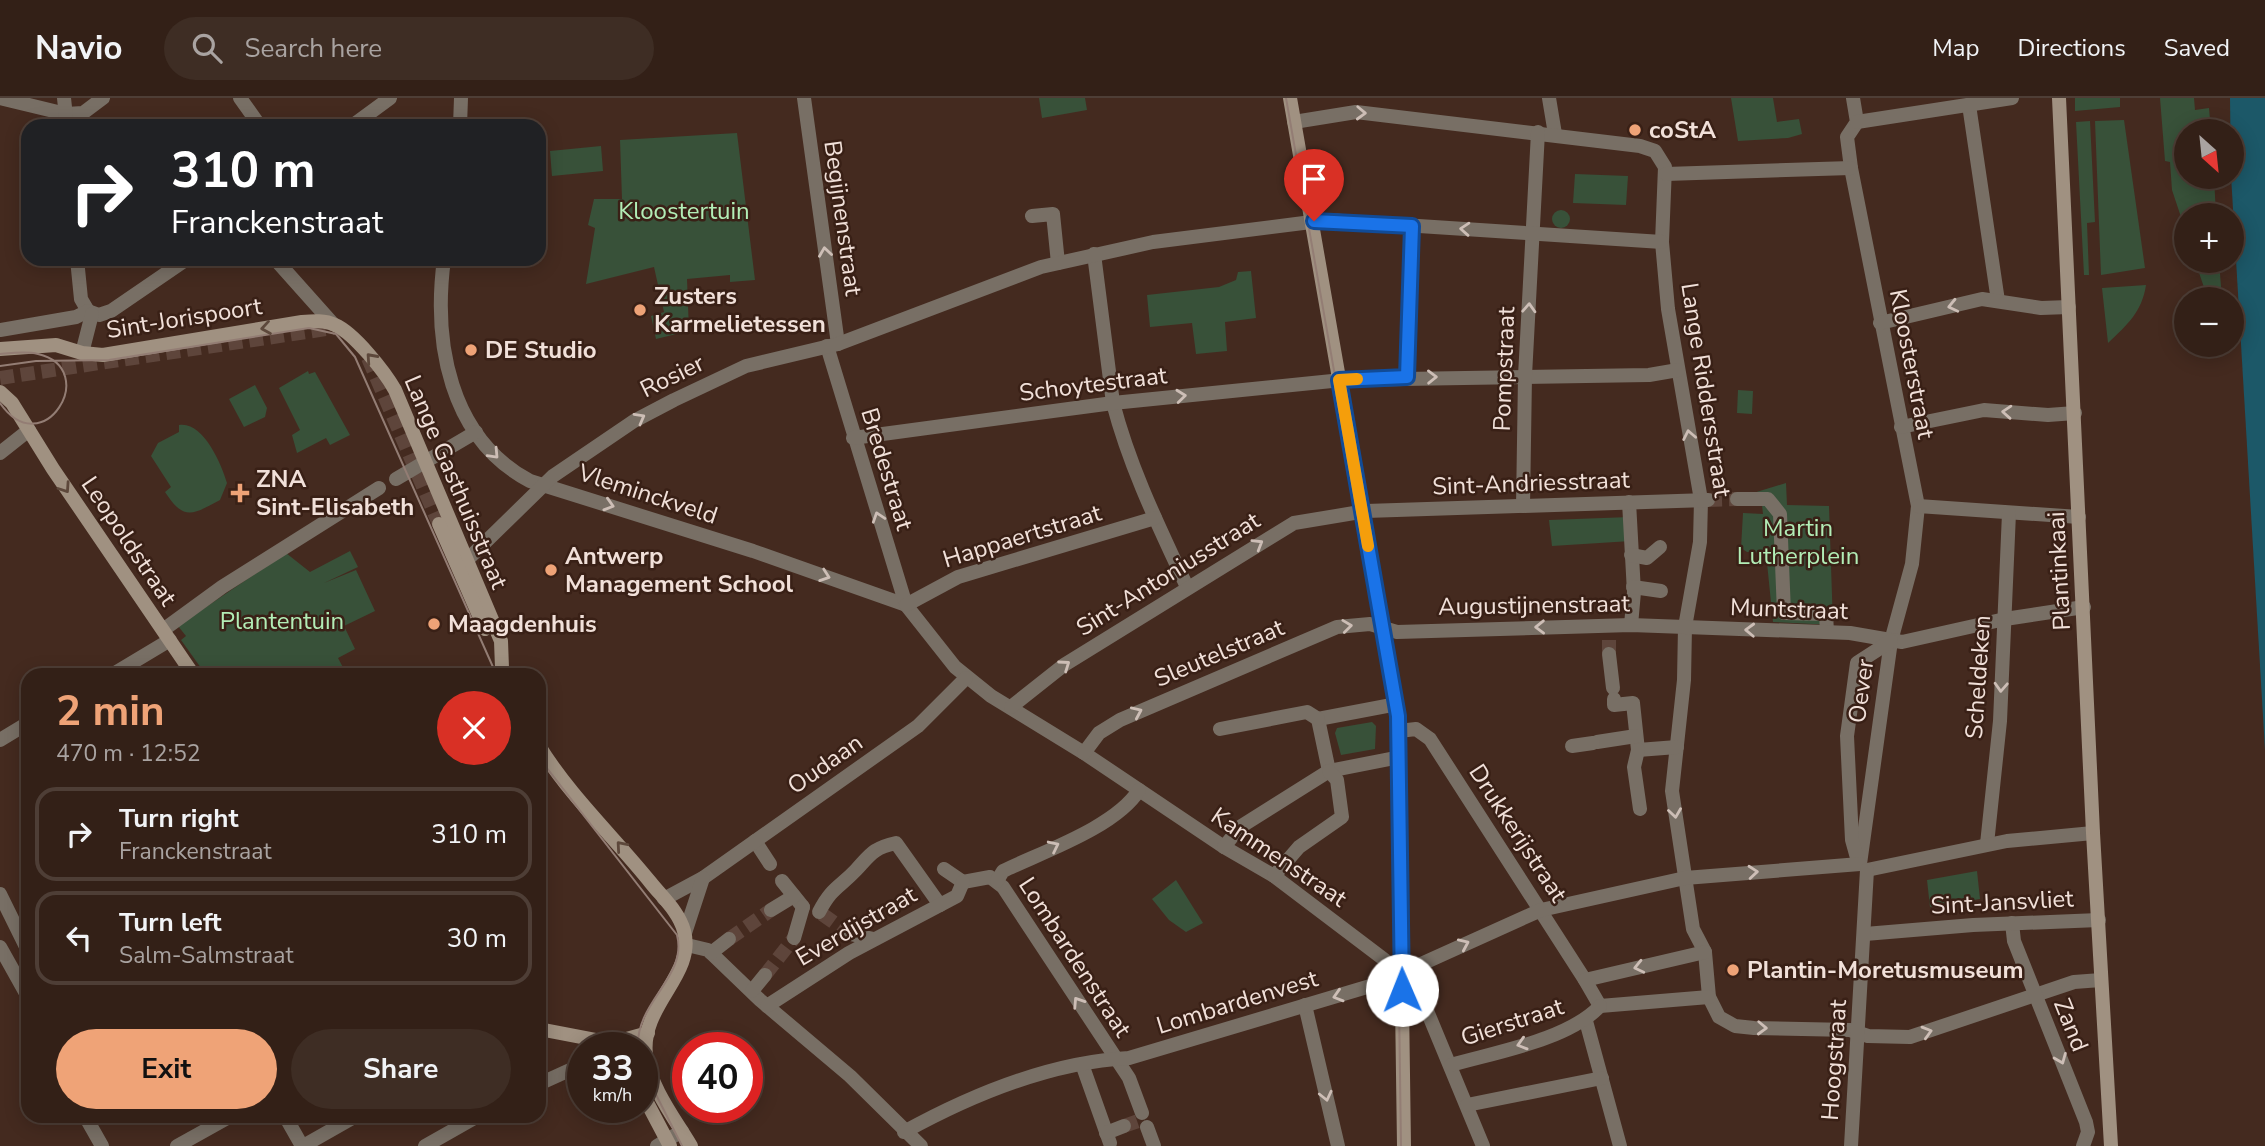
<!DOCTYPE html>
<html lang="en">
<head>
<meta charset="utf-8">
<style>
  :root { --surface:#332017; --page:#3e2d24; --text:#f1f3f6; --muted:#a9a3a1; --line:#4e3e36; --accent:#efa377 }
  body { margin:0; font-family:"Nunito Sans",sans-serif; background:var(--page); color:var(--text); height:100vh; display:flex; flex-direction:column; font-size:26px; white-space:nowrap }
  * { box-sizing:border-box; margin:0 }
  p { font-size:23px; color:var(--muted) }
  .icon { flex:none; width:38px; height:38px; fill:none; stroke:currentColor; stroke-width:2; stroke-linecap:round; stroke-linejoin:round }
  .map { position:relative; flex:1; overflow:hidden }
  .side { position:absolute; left:21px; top:570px; width:525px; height:455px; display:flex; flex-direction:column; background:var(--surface); border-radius:21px; box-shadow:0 4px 18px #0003,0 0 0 2px var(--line) }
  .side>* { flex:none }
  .hud { position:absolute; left:21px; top:21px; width:525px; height:147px; border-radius:21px; box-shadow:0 4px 18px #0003,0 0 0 2px var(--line); background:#202124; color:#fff; overflow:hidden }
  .needle { width:46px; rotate:153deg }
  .controls { position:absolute; left:2174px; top:21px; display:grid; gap:14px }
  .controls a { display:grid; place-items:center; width:70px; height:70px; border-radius:50%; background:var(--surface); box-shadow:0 4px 18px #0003,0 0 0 2px var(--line); font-size:35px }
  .speed { position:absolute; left:567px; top:934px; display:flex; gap:14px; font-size:35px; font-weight:700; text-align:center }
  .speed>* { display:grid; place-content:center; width:91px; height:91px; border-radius:50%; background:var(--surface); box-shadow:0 4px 18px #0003,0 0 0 2px var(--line); line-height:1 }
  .speed small { font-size:18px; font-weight:400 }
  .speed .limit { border:10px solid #d22; background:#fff; color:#111 }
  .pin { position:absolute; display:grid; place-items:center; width:60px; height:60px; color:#fff; margin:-72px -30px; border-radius:50% 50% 50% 0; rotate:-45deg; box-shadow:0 0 7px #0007 }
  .pin .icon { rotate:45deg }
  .me { position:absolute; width:77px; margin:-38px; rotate:359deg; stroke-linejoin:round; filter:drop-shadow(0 0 5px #0008) }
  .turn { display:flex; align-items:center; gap:24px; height:147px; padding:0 35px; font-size:32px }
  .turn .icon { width:91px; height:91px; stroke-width:2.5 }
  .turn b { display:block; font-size:49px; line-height:60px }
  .round { display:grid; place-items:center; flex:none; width:74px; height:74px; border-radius:37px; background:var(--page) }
  .headline { display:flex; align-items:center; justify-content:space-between; height:119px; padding:0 35px }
  h1 { font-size:42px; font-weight:700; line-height:52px; color:var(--accent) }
  .button { display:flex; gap:14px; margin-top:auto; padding:14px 35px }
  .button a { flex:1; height:80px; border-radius:42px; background:var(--accent); color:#111; font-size:28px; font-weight:700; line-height:80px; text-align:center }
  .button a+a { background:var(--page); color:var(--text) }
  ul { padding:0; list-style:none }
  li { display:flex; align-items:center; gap:21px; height:94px; margin:0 14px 10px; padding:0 21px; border:4px solid var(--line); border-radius:21px }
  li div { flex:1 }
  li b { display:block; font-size:26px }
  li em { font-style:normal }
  header { display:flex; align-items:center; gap:42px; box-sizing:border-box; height:98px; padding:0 35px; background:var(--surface); border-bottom:2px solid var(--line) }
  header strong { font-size:33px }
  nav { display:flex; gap:38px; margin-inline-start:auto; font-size:24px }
  .search { width:490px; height:63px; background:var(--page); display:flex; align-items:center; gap:18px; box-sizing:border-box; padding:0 24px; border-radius:38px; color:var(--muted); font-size:26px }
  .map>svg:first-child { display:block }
</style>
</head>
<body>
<header>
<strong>Navio</strong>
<div class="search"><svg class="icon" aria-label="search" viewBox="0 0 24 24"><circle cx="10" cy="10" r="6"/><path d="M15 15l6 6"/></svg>Search here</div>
<nav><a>Map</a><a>Directions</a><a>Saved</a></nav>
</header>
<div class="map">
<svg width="2265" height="1048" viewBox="0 0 2265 1048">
  <rect width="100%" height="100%" fill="#442a1f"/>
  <!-- green -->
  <g fill="#385139">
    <polygon points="1039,0 1085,0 1087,12 1042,20"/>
    <polygon points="1731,0 1773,0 1777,24 1799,21 1802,36 1788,40 1738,43"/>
    <polygon points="2075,0 2120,0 2120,9 2075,13"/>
    <polygon points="2160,0 2194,0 2195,12 2209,10 2211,33 2186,33 2186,79 2214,79 2216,117 2186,117 2186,134 2172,92 2170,64 2165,63"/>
    <polygon points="2124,22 2145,170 2101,177 2095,23"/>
    <polygon points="2090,23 2095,124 2087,125 2089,177 2084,177 2076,24"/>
    <polygon points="737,35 755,182 730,184 730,177 687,181 689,233 656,241 651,218 664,214 654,169 586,186 595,130 588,127 594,101 622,101 620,42"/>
    <polygon points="601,48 603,73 552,78 550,53"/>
    <polygon points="1575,76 1628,78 1626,107 1573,105"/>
    <circle cx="1561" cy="121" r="9"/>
    <polygon points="2195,163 2219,163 2222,201 2208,201"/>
    <polygon points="1251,173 1256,220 1225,224 1227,253 1196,256 1192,225 1150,229 1147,197 1219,189 1236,182 1238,174"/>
    <path d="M2146,187C2142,214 2127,227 2108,245L2102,190Z"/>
    <polygon points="308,273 309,276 315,274 350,337 330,347 326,340 297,355 292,337 300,332 279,290"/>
    <polygon points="255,287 267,310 265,319 244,329 229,301"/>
    <polygon points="1738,292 1753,293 1752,316 1737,315"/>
    <path d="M179,327C203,323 221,365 227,385L220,402C192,417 184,423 165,394L171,389L151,358L158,345L179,334Z"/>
    <polygon points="1786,385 1787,407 1829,408 1833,527 1773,524 1766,455 1747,454 1741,450 1743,415 1763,416 1762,407 1750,396"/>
    <polygon points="1630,419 1631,443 1552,448 1549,422"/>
    <polygon points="350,453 358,469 324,485 356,472 375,513 344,528 355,551 338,560 347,577 206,577 181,542 186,538 178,528 286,455 310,474"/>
    <polygon points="1372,624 1376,628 1375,651 1341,657 1335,635 1337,630"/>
    <polygon points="1977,773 1980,801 1930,809 1927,782"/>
    <polygon points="1176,782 1203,825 1186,834 1169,822 1152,801"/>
  </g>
  <!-- water -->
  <polygon fill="#1c5868" points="2230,0 2265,0 2265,652 2231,77"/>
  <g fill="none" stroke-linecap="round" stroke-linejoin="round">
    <!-- street-tunnel -->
    <g stroke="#5e453b" stroke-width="14" stroke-dasharray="14 7" stroke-linecap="butt">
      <polyline points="1708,402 1737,401"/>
      <polyline points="1609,556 1609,536"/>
      <polyline points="822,816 850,836"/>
      <polyline points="729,841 771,812"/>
      <polyline points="765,877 794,840"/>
      <polyline points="1124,1028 1144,1021"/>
    </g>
    <!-- secondary-tunnel -->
    <g stroke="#5e453b" stroke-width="14" stroke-dasharray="14 7" stroke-linecap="butt">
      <polyline points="368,260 439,426"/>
      <polyline points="0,280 333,230"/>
    </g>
    <!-- street -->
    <g stroke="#786f65" stroke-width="14">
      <polyline points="0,0 66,16 83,15 103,0"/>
      <polyline points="64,0 67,28"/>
      <polyline points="240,0 260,28"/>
      <polyline points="804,0 838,246"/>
      <polyline points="1549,0 1555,36"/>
      <polyline points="1853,0 1857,24 1847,39 1851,70 1918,408 1912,466 1891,543 1860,766"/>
      <polyline points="1969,7 1998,203"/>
      <polyline points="1294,24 1356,14 1640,48 1655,53 1665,69 1662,144 1668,211 1701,402 1700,444 1685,529 1684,582 1672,693 1693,831 1705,854 1709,899 1719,919 1735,928 1754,930 1850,932 1868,938 1910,939 2074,884 2101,882"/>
      <polyline points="1857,24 2012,0"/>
      <polyline points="352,28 390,0"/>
      <polyline points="460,28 461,0"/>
      <polyline points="1666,76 1851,70"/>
      <polyline points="1032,118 1053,116 1058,165"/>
      <path d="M1094,156L1113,305C1130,370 1159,429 1187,489"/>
      <polyline points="77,161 81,201 88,213"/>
      <polyline points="275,161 333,226"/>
      <path d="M444,161C433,244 449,340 530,383L753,453L906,507"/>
      <polyline points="88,213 99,217 111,213 187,161"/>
      <polyline points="1880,225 1982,201 2041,210 2069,209"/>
      <polyline points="0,232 76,219 88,213"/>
      <polyline points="827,248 906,507 955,569 991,598 1084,655 1224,749 1274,778 1402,875 1418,891 1483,1048"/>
      <polyline points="82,255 92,216"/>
      <polyline points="1407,279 1412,128"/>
      <polyline points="1901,329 1984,312 2048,317 2075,315"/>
      <polyline points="853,340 1113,305 1342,282 1649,277 1678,272"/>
      <polyline points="0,355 29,332"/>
      <polyline points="396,381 476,334"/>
      <polyline points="1737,401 1768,401 1780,416 1784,515 1826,516 1827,534"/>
      <polyline points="1629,404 1634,494 1631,527"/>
      <polyline points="1523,408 1525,278 1538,34"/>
      <polyline points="1918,408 2079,419"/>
      <polyline points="1631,457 1647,460 1660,449"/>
      <polyline points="466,463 553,378 634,323 674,302 746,268 838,246 1041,169 1153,144 1327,122 1662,144"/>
      <polyline points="1633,489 1661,493"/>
      <polyline points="906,507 958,479 1155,420"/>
      <polyline points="163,532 222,489 379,390"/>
      <polyline points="1609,556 1613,590"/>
      <polyline points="110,578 170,542"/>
      <polyline points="1614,601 1614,607 1633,605 1638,652 1677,649"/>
      <polyline points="1011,609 1064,567 1294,425 1366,413 1708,402"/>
      <polyline points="1318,621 1397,606"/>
      <polyline points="1318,621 1329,673"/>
      <polyline points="1220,631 1307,614 1318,621"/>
      <polyline points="1399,633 1416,631 1430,641 1585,882"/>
      <polyline points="0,642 28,625"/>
      <polyline points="1597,644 1636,638"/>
      <polyline points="1572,648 1593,645"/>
      <polyline points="1638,652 1634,669 1640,711"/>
      <polyline points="1084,655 1099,635 1120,622 1337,529 1370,526 1397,534 1631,527 1850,535 1902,544 2005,521 2084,509"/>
      <polyline points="755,743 770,766"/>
      <polyline points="1987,746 2000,623 2009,415"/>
      <polyline points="1224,749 1240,729 1329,673 1400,659"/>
      <polyline points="1857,760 1852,742 1847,638 1857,565 1891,543"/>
      <polyline points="944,771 963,784 990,779 1003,789 1129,980 1142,1015"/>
      <polyline points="1867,772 2007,743 2093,735"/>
      <polyline points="1274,778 1299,749 1342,719 1337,682 1329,673"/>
      <polyline points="782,783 803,809"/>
      <path d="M997,783L1003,773C1042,754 1116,729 1139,692"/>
      <polyline points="0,796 28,853"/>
      <polyline points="664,801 703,780 918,628 966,580"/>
      <polyline points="771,812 794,798"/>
      <path d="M819,814C832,789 839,790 856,772C870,757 873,750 896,745L940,807"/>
      <polyline points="2012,825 2014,843 2086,1024 2088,1034 2083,1048"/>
      <polyline points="685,835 703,780"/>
      <polyline points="850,836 874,841"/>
      <polyline points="1865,836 1973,827 2099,822"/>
      <polyline points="794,840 803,809"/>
      <polyline points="687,847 708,852 760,902 850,978 921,1048"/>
      <polyline points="0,849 28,899"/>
      <polyline points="1705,854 1585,882 1600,908 1709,899"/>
      <polyline points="711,855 729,841"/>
      <polyline points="752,893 765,877"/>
      <polyline points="1305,907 1338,1048"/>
      <polyline points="767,908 849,855 957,798 963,784"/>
      <polyline points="1586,923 1620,1048"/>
      <polyline points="1082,966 1110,1045"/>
      <path d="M1451,967C1496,954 1568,942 1600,908"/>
      <polyline points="539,986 583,966"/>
      <polyline points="1467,1007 1602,980"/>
      <polyline points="85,1018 102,1048"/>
      <polyline points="285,1018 302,1048"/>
      <polyline points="1147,1029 1154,1048"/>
      <path d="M904,1034C973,996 1051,964 1129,960L1377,886L1541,812L1685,780L1860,766"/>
      <polyline points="1106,1035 1124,1028"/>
      <polyline points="177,1048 231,1018"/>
      <polyline points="303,1048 356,1018"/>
      <polyline points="425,1048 478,1018"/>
      <polyline points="657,1048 682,1033"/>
      <polyline points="1851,1048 1867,772"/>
    </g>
    <!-- secondary -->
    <g stroke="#a09181" stroke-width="14">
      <polyline points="1290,0 1398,618 1404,1048"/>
      <polyline points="2059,0 2093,735 2111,1048"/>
      <path d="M0,251L56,247L82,255L103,257L302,224C313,223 325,222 335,227C354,235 385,274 395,292L501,543L502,570"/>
      <polyline points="0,294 12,305 53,371 194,578"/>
      <polyline points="439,426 485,531"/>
      <path d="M539,648C570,698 614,739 651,785C663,800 679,814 684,833C696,877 640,907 646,957C650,989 675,1021 691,1048"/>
      <polyline points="539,931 612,945 648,935"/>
      <polyline points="642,995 670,1048"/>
    </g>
    <!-- tram -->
    <g stroke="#937d74" stroke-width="2">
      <polyline points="1286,0 1395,619 1401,1048"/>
      <path d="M0,256C12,255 26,253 38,256C102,271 43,367 0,305"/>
      <polyline points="0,268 36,263 109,262 309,230 336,236 355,259 497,578"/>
      <path d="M539,660L677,837C688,879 635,904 638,950"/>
      <polyline points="642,969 682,1048"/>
    </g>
  </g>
  <!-- one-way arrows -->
  <defs><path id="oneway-chevron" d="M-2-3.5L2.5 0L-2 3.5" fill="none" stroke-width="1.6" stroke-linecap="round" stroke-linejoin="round" transform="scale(1.75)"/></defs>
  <g stroke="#cdbeb6">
    <use href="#oneway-chevron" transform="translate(1361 15) rotate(2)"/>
    <use href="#oneway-chevron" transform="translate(1465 131) rotate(-176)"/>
    <use href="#oneway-chevron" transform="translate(825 154) rotate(-98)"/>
    <use href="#oneway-chevron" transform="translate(1953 208) rotate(167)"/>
    <use href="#oneway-chevron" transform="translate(1529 210) rotate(-87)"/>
    <use href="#oneway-chevron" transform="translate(1432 279) rotate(-1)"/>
    <use href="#oneway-chevron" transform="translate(1181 298) rotate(-6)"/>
    <use href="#oneway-chevron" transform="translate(2007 314) rotate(-176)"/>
    <use href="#oneway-chevron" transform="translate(640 320) rotate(-29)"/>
    <use href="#oneway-chevron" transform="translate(1689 337) rotate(-101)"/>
    <use href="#oneway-chevron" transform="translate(494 356) rotate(47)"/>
    <use href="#oneway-chevron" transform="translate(609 407) rotate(17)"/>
    <use href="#oneway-chevron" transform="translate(878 419) rotate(-108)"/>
    <use href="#oneway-chevron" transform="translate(1258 446) rotate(-31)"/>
    <use href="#oneway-chevron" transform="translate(825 478) rotate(19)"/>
    <use href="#oneway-chevron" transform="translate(1347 528) rotate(-7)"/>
    <use href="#oneway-chevron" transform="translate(1540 529) rotate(179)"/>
    <use href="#oneway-chevron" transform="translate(1750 532) rotate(-178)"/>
    <use href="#oneway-chevron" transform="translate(1065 567) rotate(-35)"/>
    <use href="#oneway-chevron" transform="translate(2001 589) rotate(93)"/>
    <use href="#oneway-chevron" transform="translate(1137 614) rotate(-24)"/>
    <use href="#oneway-chevron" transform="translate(1675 715) rotate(82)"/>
    <use href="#oneway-chevron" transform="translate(1054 748) rotate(-26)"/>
    <use href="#oneway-chevron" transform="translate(1753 774) rotate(-5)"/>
    <use href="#oneway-chevron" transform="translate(1464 846) rotate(-24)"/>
    <use href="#oneway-chevron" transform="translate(1639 869) rotate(167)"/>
    <use href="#oneway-chevron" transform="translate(1338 898) rotate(163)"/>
    <use href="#oneway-chevron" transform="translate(1078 904) rotate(-123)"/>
    <use href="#oneway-chevron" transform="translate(1762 930) rotate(2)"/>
    <use href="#oneway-chevron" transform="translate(1927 934) rotate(-16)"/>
    <use href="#oneway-chevron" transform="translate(1522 946) rotate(163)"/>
    <use href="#oneway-chevron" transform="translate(2061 961) rotate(68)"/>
    <use href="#oneway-chevron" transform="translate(1326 998) rotate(77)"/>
  </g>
  <g stroke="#5d483b">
    <use href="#oneway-chevron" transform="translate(266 230) rotate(171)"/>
    <use href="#oneway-chevron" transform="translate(371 260) rotate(-132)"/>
    <use href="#oneway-chevron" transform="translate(65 390) rotate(56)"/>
    <use href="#oneway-chevron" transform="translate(621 748) rotate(-131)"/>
  </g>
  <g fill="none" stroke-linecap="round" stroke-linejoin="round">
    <defs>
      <polyline id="route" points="1314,123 1412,128 1407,279 1339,282 1398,618 1402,892"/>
    </defs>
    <!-- route casing -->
    <use href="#route" stroke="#114b97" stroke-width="18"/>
    <!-- route -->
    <use href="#route" stroke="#1a73e8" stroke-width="12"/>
    <!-- slow -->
    <polyline stroke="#f59e0b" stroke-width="12" points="1357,281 1339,282 1368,448"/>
  </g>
  <!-- markers -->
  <g fill="#efa377" stroke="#392016" stroke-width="2.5">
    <circle cx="1635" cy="32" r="7"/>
    <circle cx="640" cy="212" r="7"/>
    <circle cx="471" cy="252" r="7"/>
    <path d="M236.5 384.5h7v7h7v7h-7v7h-7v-7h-7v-7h7z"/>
    <circle cx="551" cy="472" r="7"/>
    <circle cx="434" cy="526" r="7"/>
    <circle cx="1733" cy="872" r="7"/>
  </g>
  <g text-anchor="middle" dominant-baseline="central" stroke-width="5" stroke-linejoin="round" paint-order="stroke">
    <!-- poi labels -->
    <g font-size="24" font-weight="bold" fill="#f1e0d9" stroke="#392016" text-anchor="start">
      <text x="1649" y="32">coStA</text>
      <text x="654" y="198">Zusters<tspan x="654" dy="28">Karmelietessen</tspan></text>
      <text x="485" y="252">DE Studio</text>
      <text x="256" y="381">ZNA<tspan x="256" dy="28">Sint-Elisabeth</tspan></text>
      <text x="565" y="458">Antwerp<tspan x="565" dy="28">Management School</tspan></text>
      <text x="448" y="526">Maagdenhuis</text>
      <text x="1747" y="872">Plantin-Moretusmuseum</text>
    </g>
    <!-- park labels -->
    <g font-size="24" fill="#b2edb6" stroke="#392016">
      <text x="684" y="113">Kloostertuin</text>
      <text x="1798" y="430">Martin<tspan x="1798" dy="28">Lutherplein</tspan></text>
      <text x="282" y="523">Plantentuin</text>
    </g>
    <!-- street labels -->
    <g font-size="24" fill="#f1e0d9" stroke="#392016">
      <text transform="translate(843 120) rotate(82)">Begijnenstraat</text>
      <text transform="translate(184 220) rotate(-9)">Sint-Jorispoort</text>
      <text transform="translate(1912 266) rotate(79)">Kloosterstraat</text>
      <text transform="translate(1504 271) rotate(-88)">Pompstraat</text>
      <text transform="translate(672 278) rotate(-26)">Rosier</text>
      <text transform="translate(1093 286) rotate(-7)">Schoytestraat</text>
      <text transform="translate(1706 292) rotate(81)">Lange Riddersstraat</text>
      <text transform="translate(887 371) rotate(73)">Bredestraat</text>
      <text transform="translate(456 384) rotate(67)">Lange Gasthuisstraat</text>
      <text transform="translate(1531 385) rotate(-2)">Sint-Andriesstraat</text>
      <text transform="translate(648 396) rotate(18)">Vleminckveld</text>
      <text transform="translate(1022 438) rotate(-17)">Happaertstraat</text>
      <text transform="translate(129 443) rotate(56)">Leopoldstraat</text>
      <text transform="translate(2059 473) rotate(-93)">Plantinkaai</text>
      <text transform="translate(1168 476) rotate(-32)">Sint-Antoniusstraat</text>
      <text transform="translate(1534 507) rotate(-1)">Augustijnenstraat</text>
      <text transform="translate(1789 511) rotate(2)">Muntstraat</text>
      <text transform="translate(1219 555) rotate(-23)">Sleutelstraat</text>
      <text transform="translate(1978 579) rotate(-86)">Scheldeken</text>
      <text transform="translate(1861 593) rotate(-82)">Oever</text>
      <text transform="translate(825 666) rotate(-35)">Oudaan</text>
      <text transform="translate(1518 735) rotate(57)">Drukkerijstraat</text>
      <text transform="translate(1279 759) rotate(34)">Kammenstraat</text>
      <text transform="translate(2002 804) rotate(-3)">Sint-Jansvliet</text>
      <text transform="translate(856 828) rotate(-30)">Everdijstraat</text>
      <text transform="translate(1075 859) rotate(57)">Lombardenstraat</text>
      <text transform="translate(1237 904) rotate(-17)">Lombardenvest</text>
      <text transform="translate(1512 924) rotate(-18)">Gierstraat</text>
      <text transform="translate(2071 927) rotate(68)">Zand</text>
      <text transform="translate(1834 962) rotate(-86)">Hoogstraat</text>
    </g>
  </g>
</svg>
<div class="controls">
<a><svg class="needle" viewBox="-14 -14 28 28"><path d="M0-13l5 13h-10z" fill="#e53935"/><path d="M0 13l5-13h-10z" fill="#a9a3a1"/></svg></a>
<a>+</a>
<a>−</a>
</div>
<div class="speed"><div>33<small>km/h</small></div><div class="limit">40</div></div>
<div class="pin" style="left:1314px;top:123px;background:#d93025"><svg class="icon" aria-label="arrive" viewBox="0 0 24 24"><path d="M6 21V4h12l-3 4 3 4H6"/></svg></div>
<svg class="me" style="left:1402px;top:892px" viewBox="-20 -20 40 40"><circle r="19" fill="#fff"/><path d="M0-13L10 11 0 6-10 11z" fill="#1a73e8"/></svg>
<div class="hud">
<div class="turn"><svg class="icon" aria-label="right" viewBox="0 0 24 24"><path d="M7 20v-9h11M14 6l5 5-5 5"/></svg><div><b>310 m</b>Franckenstraat</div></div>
</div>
<section class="side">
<div class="headline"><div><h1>2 min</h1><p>470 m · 12:52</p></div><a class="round" style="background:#d93025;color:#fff"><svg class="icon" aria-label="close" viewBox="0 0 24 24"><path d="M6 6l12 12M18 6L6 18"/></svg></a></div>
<ul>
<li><svg class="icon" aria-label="right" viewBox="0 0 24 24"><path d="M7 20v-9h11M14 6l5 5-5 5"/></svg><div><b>Turn right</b><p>Franckenstraat</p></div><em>310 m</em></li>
<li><svg class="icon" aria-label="left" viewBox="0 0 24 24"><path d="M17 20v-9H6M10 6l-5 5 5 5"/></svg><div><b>Turn left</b><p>Salm-Salmstraat</p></div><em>30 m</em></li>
</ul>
<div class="button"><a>Exit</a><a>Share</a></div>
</section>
</div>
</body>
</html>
